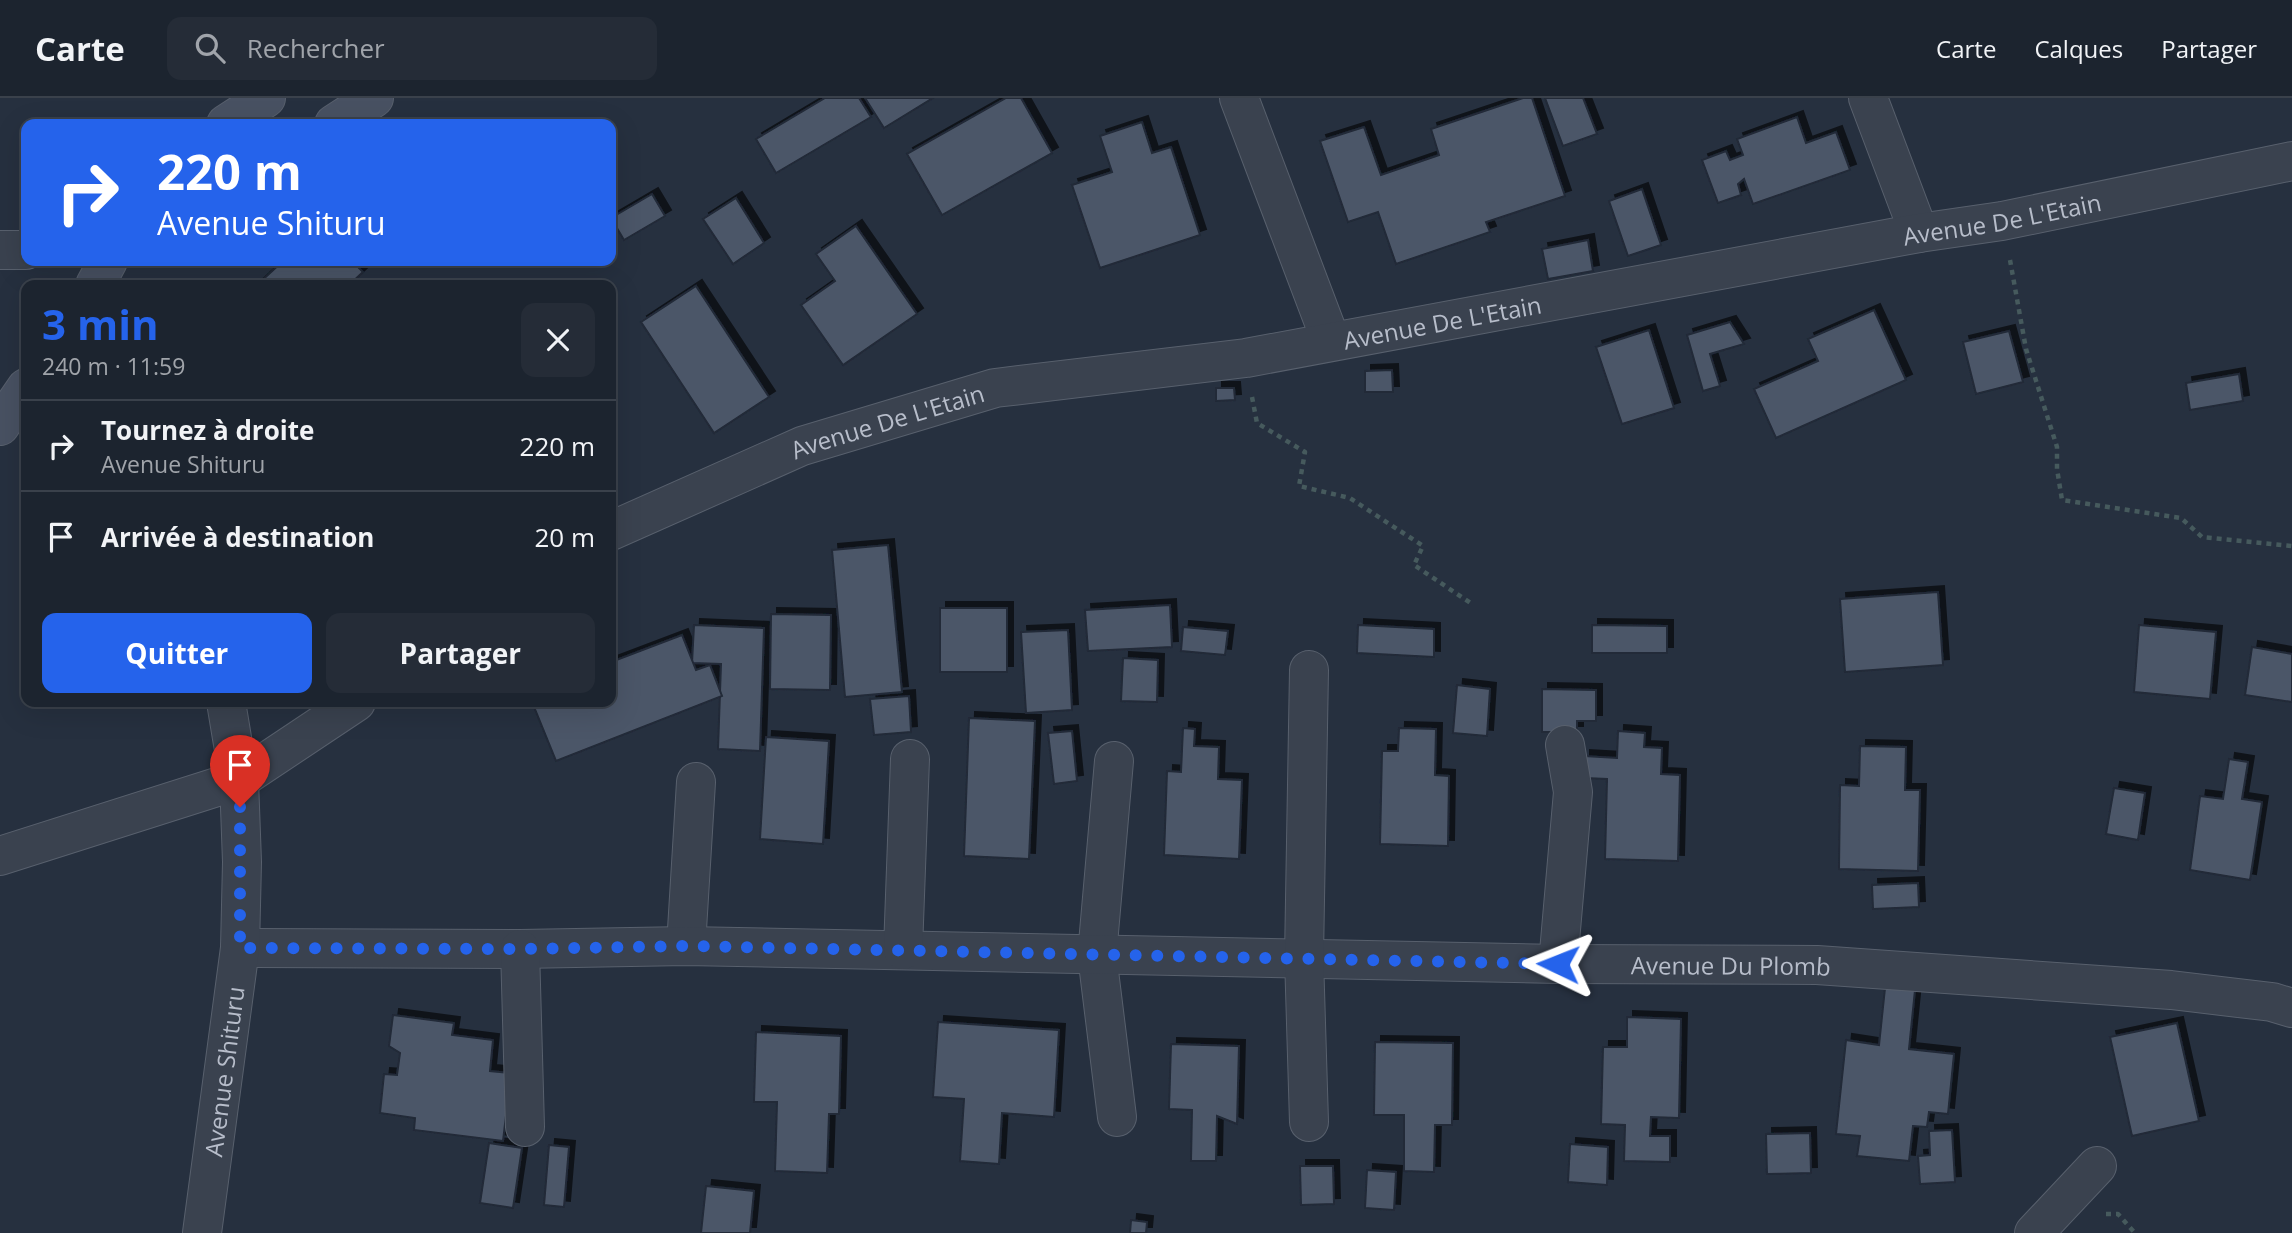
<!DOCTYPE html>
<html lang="fr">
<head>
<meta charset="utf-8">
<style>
  :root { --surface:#1c242f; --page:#252c37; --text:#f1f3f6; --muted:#a0a4aa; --line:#3a414b; --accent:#2563eb }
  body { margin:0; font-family:"Open Sans",sans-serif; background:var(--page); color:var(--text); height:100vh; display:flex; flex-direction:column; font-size:26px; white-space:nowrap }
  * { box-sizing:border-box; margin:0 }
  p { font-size:23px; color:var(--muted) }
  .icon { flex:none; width:38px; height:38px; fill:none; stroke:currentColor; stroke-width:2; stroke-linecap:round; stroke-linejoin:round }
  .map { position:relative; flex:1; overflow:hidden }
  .sheet { position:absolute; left:21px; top:182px; width:595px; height:427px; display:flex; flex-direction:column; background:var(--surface); border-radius:14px; box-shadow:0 7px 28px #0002,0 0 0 2px var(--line) }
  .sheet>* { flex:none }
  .banner { position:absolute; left:21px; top:21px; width:595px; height:147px; border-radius:14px; box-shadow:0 7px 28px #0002,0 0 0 2px var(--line); background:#2563eb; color:#fff; overflow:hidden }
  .pin { position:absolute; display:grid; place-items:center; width:60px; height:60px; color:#fff; margin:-72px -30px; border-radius:50% 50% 50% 0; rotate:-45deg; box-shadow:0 0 7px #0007 }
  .pin .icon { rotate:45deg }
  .me { position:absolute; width:77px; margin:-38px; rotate:272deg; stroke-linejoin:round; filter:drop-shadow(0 0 5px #0008) }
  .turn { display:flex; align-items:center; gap:24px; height:147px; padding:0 21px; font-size:32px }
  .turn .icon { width:91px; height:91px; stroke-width:2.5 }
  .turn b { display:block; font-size:49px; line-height:60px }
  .round { display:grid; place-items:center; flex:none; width:74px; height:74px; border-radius:14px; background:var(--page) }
  .headline { display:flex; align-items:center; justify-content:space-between; height:119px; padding:0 21px }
  h1 { font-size:42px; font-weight:700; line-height:52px; color:var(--accent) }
  .action { display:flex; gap:14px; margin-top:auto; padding:14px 21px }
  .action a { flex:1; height:80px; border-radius:14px; background:var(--accent); color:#fff; font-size:28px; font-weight:700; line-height:80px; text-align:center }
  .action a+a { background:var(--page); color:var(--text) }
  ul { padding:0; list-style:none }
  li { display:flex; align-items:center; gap:21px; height:91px; padding:0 21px; border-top:2px solid var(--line) }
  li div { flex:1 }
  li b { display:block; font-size:26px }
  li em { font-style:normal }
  header { display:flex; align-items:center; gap:42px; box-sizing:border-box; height:98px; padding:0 35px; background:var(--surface); border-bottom:2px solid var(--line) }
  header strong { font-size:33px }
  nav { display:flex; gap:38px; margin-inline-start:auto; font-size:24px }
  .search { width:490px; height:63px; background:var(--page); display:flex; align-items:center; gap:18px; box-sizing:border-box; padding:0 24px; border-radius:14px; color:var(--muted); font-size:26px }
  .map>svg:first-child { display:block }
</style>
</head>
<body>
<header>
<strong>Carte</strong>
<div class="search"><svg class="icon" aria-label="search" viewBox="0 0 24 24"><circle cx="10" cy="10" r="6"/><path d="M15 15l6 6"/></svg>Rechercher</div>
<nav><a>Carte</a><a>Calques</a><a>Partager</a></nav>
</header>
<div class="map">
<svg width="2292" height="1135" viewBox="0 0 2292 1135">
  <defs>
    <filter id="shadow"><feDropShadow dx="6" dy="-6" stdDeviation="0" flood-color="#0009"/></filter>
  </defs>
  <rect width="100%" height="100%" fill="#26303f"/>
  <!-- building -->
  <g fill="#4c5768" stroke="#212937" stroke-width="2" filter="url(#shadow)">
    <polygon points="825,0 859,0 871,19 776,75 756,41"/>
    <polygon points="865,0 933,0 884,30"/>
    <polygon points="1006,0 1021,0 1052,55 942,117 907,56"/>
    <polygon points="1523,0 1532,0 1565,98 1486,124 1490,134 1396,166 1378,114 1348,124 1320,43 1364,29 1381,77 1439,57 1431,31"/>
    <polygon points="1545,0 1583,0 1597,36 1563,48"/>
    <polygon points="1797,19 1806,45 1836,34 1850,72 1753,106 1744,81 1738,86 1741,97 1718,105 1702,62 1726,53 1730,62 1743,57 1737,41"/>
    <polygon points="1142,24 1152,55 1171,49 1200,137 1100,170 1072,87 1112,74 1100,38"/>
    <polygon points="1642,91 1661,147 1628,158 1609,103"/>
    <polygon points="652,96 665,118 624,142 611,120"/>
    <polygon points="736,100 764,145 733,166 703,121"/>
    <polygon points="856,128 917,216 843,267 801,207 835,183 816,156"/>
    <polygon points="1588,142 1593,173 1548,181 1542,151"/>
    <polygon points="283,163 352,163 363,174 349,187 257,187"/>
    <polygon points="696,188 769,299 714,335 641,224"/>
    <polygon points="1874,212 1906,282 1776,340 1754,291 1818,263 1808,241"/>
    <polygon points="1730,224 1744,246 1710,256 1720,288 1703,293 1687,237"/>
    <polygon points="1649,232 1674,310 1622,326 1596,249"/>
    <polygon points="2009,233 2023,284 1976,296 1963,244"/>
    <polygon points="1392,272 1393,294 1365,294 1365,273"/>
    <polygon points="2239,276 2243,303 2190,312 2186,285"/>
    <polygon points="1216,290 1234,290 1235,302 1216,303"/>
    <polygon points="888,447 902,594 845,599 832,452"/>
    <polygon points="1938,494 1943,567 1845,574 1840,501"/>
    <polygon points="1170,507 1172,549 1088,553 1085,512"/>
    <rect x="940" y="510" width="67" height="64"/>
    <polygon points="771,516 831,517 830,592 770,591"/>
    <polygon points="694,527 764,530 760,653 718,651 721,566 692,565"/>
    <polygon points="1358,527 1434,531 1434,559 1357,555"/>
    <polygon points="1592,527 1667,528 1667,555 1592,555"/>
    <polygon points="2139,527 2216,534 2210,601 2134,594"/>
    <polygon points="1183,529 1228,533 1225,557 1181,553"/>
    <polygon points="1068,532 1072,612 1026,615 1021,534"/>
    <polygon points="682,537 696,572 710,567 722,598 556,663 532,604 611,604 611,564"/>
    <polygon points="2252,549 2292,556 2292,604 2245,597"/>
    <polygon points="1123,560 1158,562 1157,604 1121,603"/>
    <polygon points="1457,587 1490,591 1487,638 1453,635"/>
    <polygon points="1542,591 1596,592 1596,623 1577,623 1577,634 1542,634"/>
    <polygon points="909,598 911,634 874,637 870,601"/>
    <polygon points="969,620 1035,623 1029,761 964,758"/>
    <polygon points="1183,630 1195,631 1194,648 1219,649 1218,681 1242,682 1239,761 1164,757 1167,673 1181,674"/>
    <polygon points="1399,630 1436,631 1435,677 1449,678 1448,748 1380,746 1382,653 1398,653"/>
    <polygon points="1072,633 1077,683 1054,686 1048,635"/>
    <polygon points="1618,633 1645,635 1644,649 1662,650 1661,676 1680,677 1678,763 1605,761 1607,681 1584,680 1584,658 1617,660"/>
    <polygon points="766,639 829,643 823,746 760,741"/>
    <polygon points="1860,648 1906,649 1905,692 1920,692 1918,773 1839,771 1840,687 1859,688"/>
    <polygon points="2229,661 2248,664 2242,701 2262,704 2250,782 2190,772 2200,698 2223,701"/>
    <polygon points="2114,690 2145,695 2138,742 2106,736"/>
    <polygon points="1918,785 1919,809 1873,811 1872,787"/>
    <polygon points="1885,890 1915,892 1909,951 1954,956 1948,1016 1929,1014 1927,1029 1913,1028 1909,1063 1857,1058 1860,1038 1836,1036 1846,942 1879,947"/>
    <polygon points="393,917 454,925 452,937 493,942 490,973 511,975 503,1043 414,1032 415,1020 380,1015 384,976 397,977 400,955 389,948"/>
    <polygon points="1627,919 1681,921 1679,1020 1651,1019 1650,1038 1670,1038 1670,1064 1624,1063 1625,1027 1601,1026 1603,949 1627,949"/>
    <polygon points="938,924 1059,932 1054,1019 1002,1015 999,1066 960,1063 964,1001 933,999"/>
    <polygon points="2177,925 2199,1023 2132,1038 2110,939"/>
    <polygon points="756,934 841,938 839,1016 829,1016 827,1075 775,1073 777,1004 754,1004"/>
    <polygon points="1375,944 1453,945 1452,1027 1435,1027 1434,1074 1404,1073 1404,1017 1374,1017"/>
    <polygon points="1171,946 1239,948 1237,1026 1217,1018 1216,1063 1191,1063 1192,1012 1169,1011"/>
    <polygon points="1952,1032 1955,1084 1920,1086 1918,1058 1930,1057 1929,1033"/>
    <polygon points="1810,1035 1811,1075 1767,1076 1766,1036"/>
    <polygon points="489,1045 522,1050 513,1110 480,1105"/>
    <polygon points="1570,1046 1608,1049 1607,1087 1568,1084"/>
    <polygon points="549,1047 569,1049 564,1109 544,1107"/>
    <polygon points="1300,1068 1333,1068 1334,1106 1301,1107"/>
    <polygon points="1367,1072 1396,1074 1394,1112 1365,1110"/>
    <polygon points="706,1088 754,1093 750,1135 701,1135"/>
    <polygon points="1131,1122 1147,1124 1146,1135 1130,1135"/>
  </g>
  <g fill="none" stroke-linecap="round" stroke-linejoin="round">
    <defs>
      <g id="street">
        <polyline points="1239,0 1331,243"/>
        <polyline points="1868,0 1919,135"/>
        <polyline points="0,152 26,152"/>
        <path id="s1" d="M611,433L802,348L995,290L1246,260L1919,135L2002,123L2292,63"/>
        <polyline points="1114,663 1097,857 1117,1019"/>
        <polyline points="0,758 239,682 356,604"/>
        <polyline points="686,848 696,684"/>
        <path id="s2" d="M240,850L520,851L686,848L1558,866L1817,867L2171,892L2272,904L2292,910"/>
        <polyline points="520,851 525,1029"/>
        <polyline points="903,852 910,661"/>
        <polyline points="1558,866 1573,694 1565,647"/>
        <polyline points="1309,1024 1304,859 1309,572"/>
        <path id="s3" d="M202,1135L240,850L242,764L239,682L226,604"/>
        <polyline points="2034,1135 2097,1068"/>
      </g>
      <g id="secondary">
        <polyline points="226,26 266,0"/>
        <polyline points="334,26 374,0"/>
        <polyline points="95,187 108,163"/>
        <polyline points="0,328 26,290"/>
      </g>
    </defs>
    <!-- street casing -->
    <use href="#street" stroke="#58606d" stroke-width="40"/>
    <!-- secondary casing -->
    <use href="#secondary" stroke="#58606d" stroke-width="40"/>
    <!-- path -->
    <g stroke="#465a5d" stroke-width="4.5" stroke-dasharray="5 5" stroke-linecap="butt">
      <polyline points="2010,162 2026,251 2057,349 2057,371 2062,402 2181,420 2202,439 2292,448"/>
      <polyline points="1252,299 1257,325 1305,354 1299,388 1350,400 1423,448 1414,467 1472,506"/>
      <polyline points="2106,1116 2118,1116 2135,1135"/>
    </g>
    <!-- street -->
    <use href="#street" stroke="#3a424f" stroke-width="38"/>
    <!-- secondary -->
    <use href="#secondary" stroke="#485162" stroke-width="38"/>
  </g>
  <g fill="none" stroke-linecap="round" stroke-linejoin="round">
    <!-- route -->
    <polyline stroke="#2563eb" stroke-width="12" stroke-dasharray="0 21.6" points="240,709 240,850 520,851 686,848 1558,866"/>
  </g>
  <g text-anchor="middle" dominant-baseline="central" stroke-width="7" stroke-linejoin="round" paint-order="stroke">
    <!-- street labels -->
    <g font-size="24" fill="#b7bdca" stroke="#1f2735">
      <text stroke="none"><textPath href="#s1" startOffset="1432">Avenue De L'Etain</textPath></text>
      <text stroke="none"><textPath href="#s1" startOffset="863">Avenue De L'Etain</textPath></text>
      <text stroke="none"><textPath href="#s1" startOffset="298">Avenue De L'Etain</textPath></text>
      <text stroke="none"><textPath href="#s2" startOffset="1491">Avenue Du Plomb</textPath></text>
      <text stroke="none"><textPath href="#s3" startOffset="163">Avenue Shituru</textPath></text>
    </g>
  </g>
</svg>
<div class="pin" style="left:240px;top:709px;background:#d93025"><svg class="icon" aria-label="arrive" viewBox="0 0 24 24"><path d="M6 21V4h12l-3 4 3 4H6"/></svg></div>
<svg class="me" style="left:1558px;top:866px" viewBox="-20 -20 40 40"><path d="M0-17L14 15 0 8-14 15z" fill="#2563eb" stroke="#fff" stroke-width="4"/></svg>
<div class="banner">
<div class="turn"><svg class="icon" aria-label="right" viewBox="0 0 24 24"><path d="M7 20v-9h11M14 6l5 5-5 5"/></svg><div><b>220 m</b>Avenue Shituru</div></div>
</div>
<section class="sheet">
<div class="headline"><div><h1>3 min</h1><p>240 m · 11:59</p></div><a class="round"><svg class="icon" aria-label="close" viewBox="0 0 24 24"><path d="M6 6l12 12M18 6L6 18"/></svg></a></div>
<ul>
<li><svg class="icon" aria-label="right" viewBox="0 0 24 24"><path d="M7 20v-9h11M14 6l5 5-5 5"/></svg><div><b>Tournez à droite</b><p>Avenue Shituru</p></div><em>220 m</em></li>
<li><svg class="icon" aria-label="arrive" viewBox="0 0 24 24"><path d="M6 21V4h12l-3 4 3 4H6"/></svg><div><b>Arrivée à destination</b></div><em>20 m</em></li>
</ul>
<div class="action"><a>Quitter</a><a>Partager</a></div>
</section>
</div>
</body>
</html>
